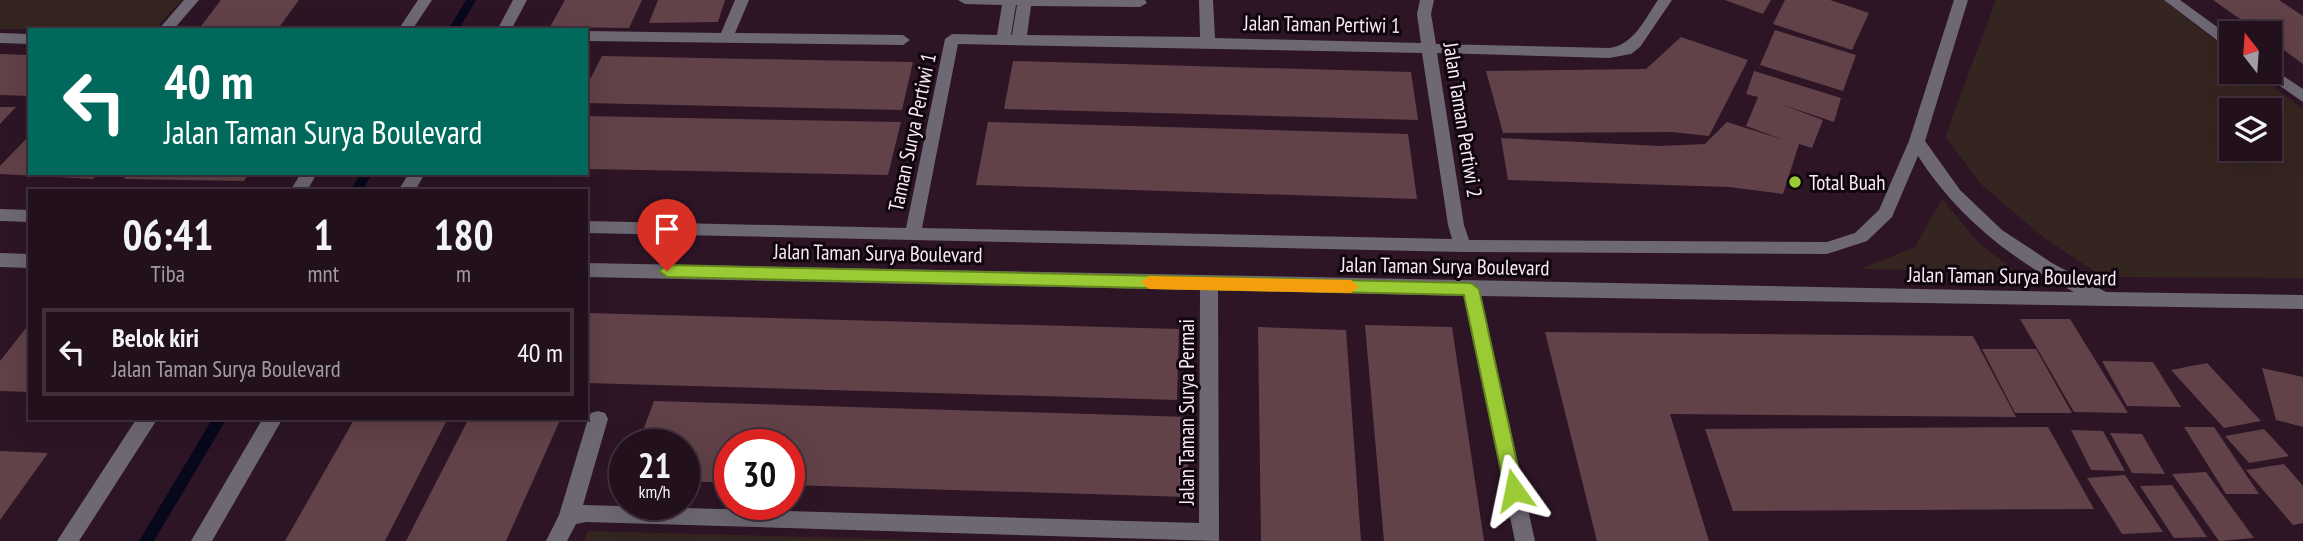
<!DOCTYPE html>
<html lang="id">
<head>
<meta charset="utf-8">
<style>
  :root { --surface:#22101c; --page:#2e1e29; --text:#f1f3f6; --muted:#a29da3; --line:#3f303b }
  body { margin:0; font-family:"PT Sans Narrow",sans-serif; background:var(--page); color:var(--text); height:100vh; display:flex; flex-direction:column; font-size:26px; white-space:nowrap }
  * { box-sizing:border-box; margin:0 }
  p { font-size:23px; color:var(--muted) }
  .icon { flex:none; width:38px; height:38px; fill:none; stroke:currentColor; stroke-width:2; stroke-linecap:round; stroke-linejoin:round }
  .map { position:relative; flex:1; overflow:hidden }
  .panel { position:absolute; left:28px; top:189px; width:560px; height:231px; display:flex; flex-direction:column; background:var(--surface); border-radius:0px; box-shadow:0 7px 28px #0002,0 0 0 2px var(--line) }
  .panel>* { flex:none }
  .guide { position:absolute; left:28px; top:28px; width:560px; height:147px; border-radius:0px; box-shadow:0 7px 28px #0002,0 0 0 2px var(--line); background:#00695c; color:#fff; overflow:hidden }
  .needle { width:46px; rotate:343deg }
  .controls { position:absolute; left:2219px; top:21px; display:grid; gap:14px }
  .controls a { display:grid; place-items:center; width:63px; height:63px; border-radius:0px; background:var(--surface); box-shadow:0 7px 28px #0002,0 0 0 2px var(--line); font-size:35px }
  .speed { position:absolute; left:609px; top:429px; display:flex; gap:14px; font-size:35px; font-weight:700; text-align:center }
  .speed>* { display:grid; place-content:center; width:91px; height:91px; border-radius:50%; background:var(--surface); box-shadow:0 7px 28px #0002,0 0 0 2px var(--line); line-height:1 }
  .speed small { font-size:18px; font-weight:400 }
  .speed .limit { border:10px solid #d22; background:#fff; color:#111 }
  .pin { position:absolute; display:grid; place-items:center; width:60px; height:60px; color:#fff; margin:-72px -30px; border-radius:50% 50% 50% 0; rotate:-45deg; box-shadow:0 0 7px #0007 }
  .pin .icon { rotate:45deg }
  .me { position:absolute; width:77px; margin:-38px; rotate:348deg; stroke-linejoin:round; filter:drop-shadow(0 0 5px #0008) }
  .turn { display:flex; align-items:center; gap:24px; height:147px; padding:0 21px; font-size:32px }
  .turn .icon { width:91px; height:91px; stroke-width:2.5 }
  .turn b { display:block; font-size:49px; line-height:60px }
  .eta { display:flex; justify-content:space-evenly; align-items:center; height:119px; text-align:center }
  .eta b { font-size:42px; font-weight:700; line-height:49px }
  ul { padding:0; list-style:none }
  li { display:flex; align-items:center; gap:21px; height:88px; margin:0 14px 10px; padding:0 7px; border:4px solid var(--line); border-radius:0px }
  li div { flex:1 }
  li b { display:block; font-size:26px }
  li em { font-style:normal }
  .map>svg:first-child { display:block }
</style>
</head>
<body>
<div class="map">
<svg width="2303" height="541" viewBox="0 0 2303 541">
  <rect width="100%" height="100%" fill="#2d1526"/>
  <!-- green -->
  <g fill="#352520" fill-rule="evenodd">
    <polygon points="0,0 182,0 154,30 0,29"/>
    <path d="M1996,0H2164L2231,53V72H2255L2303,109V278L2103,277L2043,237L1983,186L1945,137ZM2231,110H2270V149H2231Z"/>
    <polygon points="1942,199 1978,242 2016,272 1860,269 1915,247"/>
    <polygon points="588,531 952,541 584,541"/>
  </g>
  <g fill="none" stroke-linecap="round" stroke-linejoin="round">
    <!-- stream -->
    <g fill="#07081c" fill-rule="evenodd">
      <polygon points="466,0 476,0 458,30 448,30"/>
      <polygon points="361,173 373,173 362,191 350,191"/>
      <polygon points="213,418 227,418 154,541 139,541"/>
    </g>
  </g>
  <!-- building -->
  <g fill="#614248">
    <polygon points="221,0 299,0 277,30 198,30"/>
    <polygon points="565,0 642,0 629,28 550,27"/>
    <polygon points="658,0 725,0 718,22 649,23"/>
    <polygon points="1725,0 1771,0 1763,14"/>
    <polygon points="1785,0 1830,0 1869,13 1852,50 1773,24"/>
    <polygon points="2213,0 2279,0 2303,16 2303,64 2270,40 2270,33 2260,33"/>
    <polygon points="1775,30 1856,55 1843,91 1760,65"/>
    <polygon points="1681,37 1748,60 1709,136 1672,132 1503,133 1486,71 1646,69"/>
    <polygon points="0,54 30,55 30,96 0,95"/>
    <polygon points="602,56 807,60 913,62 902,110 586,103 586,87"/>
    <polygon points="1013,61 1411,72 1418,120 1004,109"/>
    <polygon points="1754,71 1841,98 1834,122 1780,104 1823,120 1812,148 1799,144 1783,194 1729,187 1508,180 1501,138 1660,146 1705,144 1727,122 1784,140 1746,126 1758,97 1746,94"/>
    <polygon points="0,107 16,107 0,124"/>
    <polygon points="586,116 632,117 901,122 888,175 696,171 586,169"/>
    <polygon points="988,122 1408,134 1417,199 976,185"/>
    <polygon points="30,135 30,173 98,173 93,179 0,174 0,166"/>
    <polygon points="128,173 249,173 244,181 124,179"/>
    <polygon points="586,313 1179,329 1177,400 586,383"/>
    <polygon points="2020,319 2070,319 2128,413 2074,412"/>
    <polygon points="30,323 30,392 0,391 0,361"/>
    <polygon points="1365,325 1452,327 1484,541 1384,541"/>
    <polygon points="1258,327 1346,330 1361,541 1261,541"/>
    <polygon points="1545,332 1973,336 2016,417 1670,414 1709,541 1597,541"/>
    <polygon points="1982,349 2036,349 2072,413 2015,413"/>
    <polygon points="2102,361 2153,362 2181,407 2127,406"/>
    <polygon points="2207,363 2261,421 2224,428 2171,370"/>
    <polygon points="2262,368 2303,377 2303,427 2276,420"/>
    <polygon points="654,401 1189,417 1187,497 789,485 789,444 730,444 730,483 684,481 684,444 638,444"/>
    <polygon points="355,418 448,418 385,541 285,541"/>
    <polygon points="469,418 561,418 506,541 406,541"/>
    <polygon points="2048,427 2094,509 1733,511 1705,429"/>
    <polygon points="2184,427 2214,427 2259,494 2226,494"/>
    <polygon points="2264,429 2289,456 2249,463 2225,436"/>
    <polygon points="2071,430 2103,431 2125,471 2091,470"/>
    <polygon points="2110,433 2142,434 2165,474 2132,473"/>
    <polygon points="0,451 48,453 0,520"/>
    <polygon points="2284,464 2303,486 2303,523 2293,525 2246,470"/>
    <polygon points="2206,472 2254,538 2219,541 2172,474"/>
    <polygon points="2125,475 2163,532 2122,534 2087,478"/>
    <polygon points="2172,485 2207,537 2174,538 2140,486"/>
  </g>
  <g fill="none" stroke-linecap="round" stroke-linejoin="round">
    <!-- minor -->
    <g fill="#6e6875" fill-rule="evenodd">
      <polygon points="184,0 199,0 173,30 158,30"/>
      <polygon points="418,0 432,0 412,30 398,30"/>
      <polygon points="513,0 527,0 511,30 497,30"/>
      <polygon points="735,0 749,0 735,33 903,35 910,40 903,45 586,41 586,31 721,33"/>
      <path d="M958,0H1145L1147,3L1140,7L1031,6L1027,35L1200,37L1199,0H1213L1215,38L1421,43L1417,14L1420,0H1434L1431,14L1436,44L1609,48C1634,45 1644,20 1658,0H1672L1640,47L1631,54L1609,58L1437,53L1464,225L1469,240L1827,242L1855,233L1879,210L1909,141L1954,0H1968L1925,141L1960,190L2002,230L2052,263L2106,292L2303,295V309L1481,296L1535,541H1515L1464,296L1218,290L1219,541L586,522L576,524L567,541H546L559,515L588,419L591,413L598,411L605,413L608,419L583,505L1199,523L1200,290L586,277V263L2074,292C2011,259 1957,217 1918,156L1892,217L1867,241L1827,254L1463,252L586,233V221L906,228L945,39L952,34L997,35L1002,5L965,4ZM1017,5L1012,35H1011L1016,5ZM958,44L1422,53L1448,225L1452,239L922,228Z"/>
      <polygon points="2164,0 2180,0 2231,37 2231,49 2226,47"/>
      <polygon points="0,33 30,34 30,44 0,43"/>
      <polygon points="2270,67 2303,89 2303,102 2264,75 2262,72 2270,72"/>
      <polygon points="301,173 317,173 307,191 290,191"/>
      <polygon points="409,173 425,173 415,191 398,191"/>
      <polygon points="0,209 30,210 30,222 0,221"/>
      <polygon points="0,253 30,254 30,268 0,267"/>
      <polygon points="137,418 158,418 79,541 57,541"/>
      <polygon points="263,418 283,418 212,541 191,541"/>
    </g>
  </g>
  <!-- route -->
  <polygon fill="#9acb34" stroke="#648422" stroke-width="2" points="667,265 1471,283 1479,289 1523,490 1521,496 1514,498 1508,496 1505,490 1464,295 667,277 659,271"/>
  <!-- slow -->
  <polygon fill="#f59e0b" points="1149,276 1351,280 1359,287 1351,293 1149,289 1141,282"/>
  <!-- markers -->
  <circle fill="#9acb34" stroke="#0f050c" stroke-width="2.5" cx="1795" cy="182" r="7"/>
  <g text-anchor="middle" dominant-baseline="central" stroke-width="6" stroke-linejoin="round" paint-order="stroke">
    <!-- street labels -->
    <g font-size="21" fill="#fbe9f5" stroke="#0f050c">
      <text transform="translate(1322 24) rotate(1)">Jalan Taman Pertiwi 1</text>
      <text transform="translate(1463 120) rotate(81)">Jalan Taman Pertiwi 2</text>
      <text transform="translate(912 132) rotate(-78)">Taman Surya Pertiwi 1</text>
      <text transform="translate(878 253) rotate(1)">Jalan Taman Surya Boulevard</text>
      <text transform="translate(1445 266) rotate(1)">Jalan Taman Surya Boulevard</text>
      <text transform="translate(2012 276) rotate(1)">Jalan Taman Surya Boulevard</text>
      <text transform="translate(1186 412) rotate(-90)">Jalan Taman Surya Permai</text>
    </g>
    <!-- poi labels -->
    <g font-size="21" fill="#fbe9f5" stroke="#0f050c" text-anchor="start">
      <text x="1809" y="182">Total Buah</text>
    </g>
  </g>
</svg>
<div class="controls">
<a><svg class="needle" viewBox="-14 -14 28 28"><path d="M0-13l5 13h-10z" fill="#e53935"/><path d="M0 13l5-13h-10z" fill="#a29da3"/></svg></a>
<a><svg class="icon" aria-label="layers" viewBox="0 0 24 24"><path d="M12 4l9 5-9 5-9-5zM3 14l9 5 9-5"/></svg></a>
</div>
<div class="speed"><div>21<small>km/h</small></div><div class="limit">30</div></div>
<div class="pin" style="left:667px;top:271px;background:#d93025"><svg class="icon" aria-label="arrive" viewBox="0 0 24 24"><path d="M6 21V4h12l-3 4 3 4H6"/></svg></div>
<svg class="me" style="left:1514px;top:490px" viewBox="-20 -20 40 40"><path d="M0-17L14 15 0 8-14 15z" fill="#9acb34" stroke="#fff" stroke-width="4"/></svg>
<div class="guide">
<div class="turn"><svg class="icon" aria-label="left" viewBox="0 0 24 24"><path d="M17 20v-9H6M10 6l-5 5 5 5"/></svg><div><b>40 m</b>Jalan Taman Surya Boulevard</div></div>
</div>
<section class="panel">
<div class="eta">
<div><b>06:41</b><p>Tiba</p></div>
<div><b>1</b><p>mnt</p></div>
<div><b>180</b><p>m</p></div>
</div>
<ul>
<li><svg class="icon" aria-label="left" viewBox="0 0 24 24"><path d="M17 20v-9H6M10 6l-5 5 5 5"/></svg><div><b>Belok kiri</b><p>Jalan Taman Surya Boulevard</p></div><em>40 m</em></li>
</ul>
</section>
</div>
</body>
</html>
